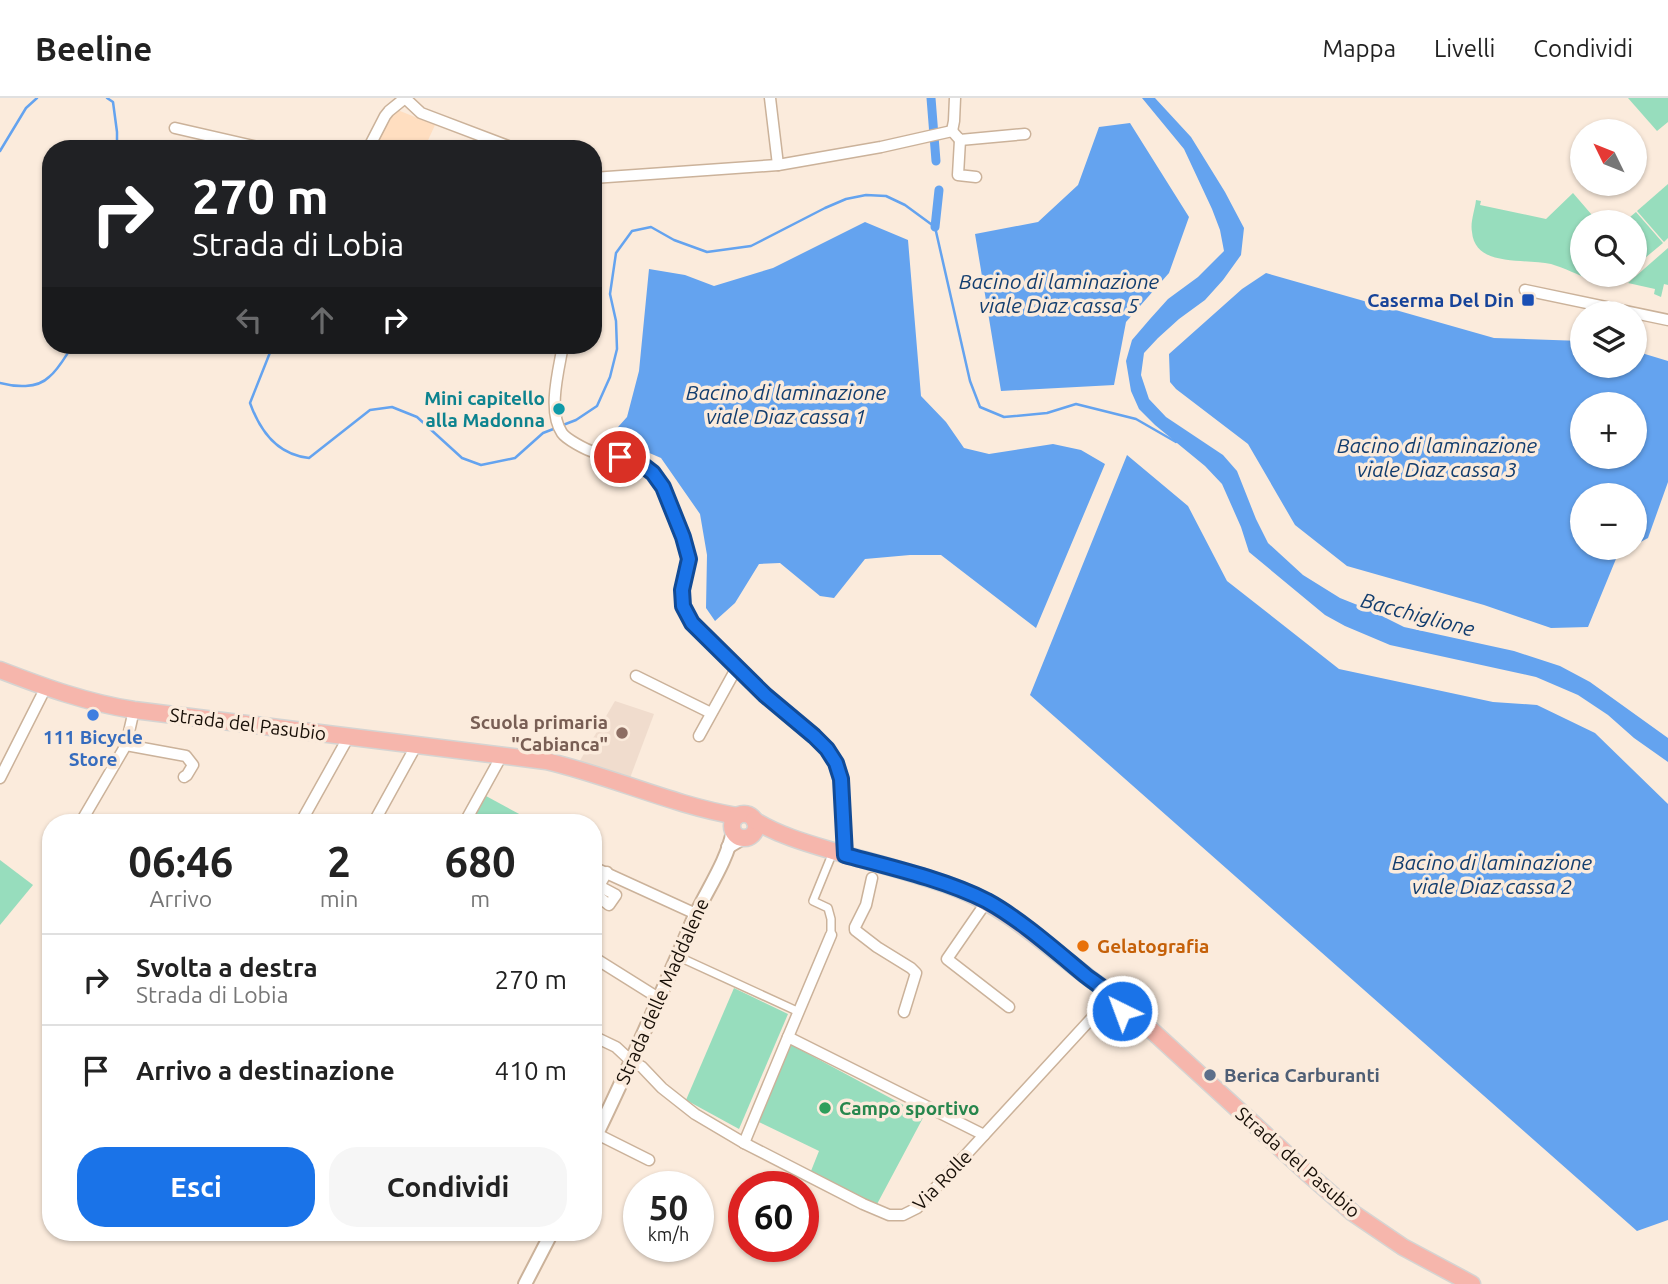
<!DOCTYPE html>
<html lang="it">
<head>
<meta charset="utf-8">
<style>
  :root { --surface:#fff; --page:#f6f6f6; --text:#222; --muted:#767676; --line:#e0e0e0; --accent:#1a73e8 }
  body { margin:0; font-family:Ubuntu,sans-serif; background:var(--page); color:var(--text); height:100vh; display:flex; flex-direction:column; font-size:26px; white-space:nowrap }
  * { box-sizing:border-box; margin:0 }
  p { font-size:23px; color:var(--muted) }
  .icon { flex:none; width:38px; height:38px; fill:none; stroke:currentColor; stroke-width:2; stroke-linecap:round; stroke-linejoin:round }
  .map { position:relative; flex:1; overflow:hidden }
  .panel { position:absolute; left:42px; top:716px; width:560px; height:427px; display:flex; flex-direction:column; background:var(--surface); border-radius:28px; box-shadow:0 2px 5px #0004 }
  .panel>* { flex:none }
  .guide { position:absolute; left:42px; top:42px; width:560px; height:214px; border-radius:28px; box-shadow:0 2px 5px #0004; background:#202124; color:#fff; overflow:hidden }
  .needle { width:46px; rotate:313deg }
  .tools { position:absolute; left:1570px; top:21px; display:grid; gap:14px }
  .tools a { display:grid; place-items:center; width:77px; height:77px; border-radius:50%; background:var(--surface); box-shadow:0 2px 5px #0004; font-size:35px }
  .speed { position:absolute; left:623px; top:1073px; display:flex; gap:14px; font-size:35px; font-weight:700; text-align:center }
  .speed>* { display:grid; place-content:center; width:91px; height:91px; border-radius:50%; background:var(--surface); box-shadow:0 2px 5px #0004; line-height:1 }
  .speed small { font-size:18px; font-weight:400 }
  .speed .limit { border:10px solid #d22; background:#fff; color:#111 }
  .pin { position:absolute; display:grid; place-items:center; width:60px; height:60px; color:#fff; margin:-30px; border:4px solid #fff; border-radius:50%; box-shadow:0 2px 7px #0007 }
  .me { position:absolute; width:77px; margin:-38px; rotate:318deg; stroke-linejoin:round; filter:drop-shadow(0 0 5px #0008) }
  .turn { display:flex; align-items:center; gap:24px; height:147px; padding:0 35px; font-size:32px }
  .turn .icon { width:91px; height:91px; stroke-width:2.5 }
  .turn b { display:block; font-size:49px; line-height:60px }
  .lanes { display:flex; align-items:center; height:66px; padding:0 35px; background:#0003; justify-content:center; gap:35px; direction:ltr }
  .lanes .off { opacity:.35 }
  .eta { display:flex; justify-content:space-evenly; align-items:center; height:119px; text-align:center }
  .eta b { font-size:42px; font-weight:700; line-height:49px }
  .cta { display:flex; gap:14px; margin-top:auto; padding:14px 35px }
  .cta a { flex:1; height:80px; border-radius:28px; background:var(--accent); color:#fff; font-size:28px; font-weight:700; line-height:80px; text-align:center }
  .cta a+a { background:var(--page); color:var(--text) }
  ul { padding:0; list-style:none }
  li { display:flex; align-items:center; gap:21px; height:91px; padding:0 35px; border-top:2px solid var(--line) }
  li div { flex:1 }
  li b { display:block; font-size:26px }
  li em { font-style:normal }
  header { display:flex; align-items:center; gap:42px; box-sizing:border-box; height:98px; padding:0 35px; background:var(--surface); border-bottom:2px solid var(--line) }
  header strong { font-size:33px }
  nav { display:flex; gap:38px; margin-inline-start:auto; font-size:24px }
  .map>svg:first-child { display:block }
</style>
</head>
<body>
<header>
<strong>Beeline</strong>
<nav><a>Mappa</a><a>Livelli</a><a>Condividi</a></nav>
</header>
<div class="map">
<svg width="1668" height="1186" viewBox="0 0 1668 1186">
  <rect width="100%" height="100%" fill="#fbebdc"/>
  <!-- built -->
  <polygon fill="#ffdec0" points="395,11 435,27 424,51 371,51 383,25 388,26"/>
  <!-- education -->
  <polygon fill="#f0dccd" points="615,603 654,616 630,680 578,666"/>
  <!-- green -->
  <g fill="#97ddbd">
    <polygon points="1628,0 1668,0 1668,24 1657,33"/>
    <polygon points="1668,86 1668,140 1664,144 1637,113"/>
    <path d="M1573,95L1598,124H1582V177H1625L1613,188C1606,186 1598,185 1591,182C1578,177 1565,170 1551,166C1526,160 1475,170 1472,134C1470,124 1475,112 1476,102L1481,103L1480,107L1546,121Z"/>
    <polygon points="1636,114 1663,145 1645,160 1635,148 1634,124 1624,124"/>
    <polygon points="1668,150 1668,187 1664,186 1661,199 1654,196 1655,191 1628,185"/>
    <polygon points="486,698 534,724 471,724"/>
    <polygon points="0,762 33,787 0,827"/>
    <polygon points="734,890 788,916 739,1031 686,1002"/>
    <polygon points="788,945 924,1018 876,1108 811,1073 819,1053 759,1024 760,1020 756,1017"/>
  </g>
  <!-- water -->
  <g fill="#64a3ef" fill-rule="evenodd">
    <polygon points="1142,0 1155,0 1191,39 1225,94 1244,130 1241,157 1223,182 1205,202 1179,221 1158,240 1144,255 1141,277 1149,301 1166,319 1223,357 1237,373 1256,421 1268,445 1303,477 1340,500 1370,512 1404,529 1514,553 1560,568 1590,584 1668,640 1668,664 1634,640 1608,617 1578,597 1536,579 1390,547 1345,528 1325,517 1249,454 1241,429 1222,386 1205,368 1155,327 1139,311 1131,293 1126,263 1132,242 1150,221 1168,201 1198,179 1224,153 1220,132 1212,111 1184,51"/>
    <polygon points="1130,25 1189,119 1169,175 1126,224 1114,287 1001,293 975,136 1038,124 1078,87 1099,29"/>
    <polygon points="865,124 908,142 921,298 946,324 964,350 989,356 1053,346 1081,352 1105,366 1036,530 941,457 910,457 865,461 834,500 820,498 780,465 759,466 735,505 715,523 706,510 707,457 700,416 661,360 610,338 627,319 639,273 649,171 685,177 714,188 773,170"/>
    <path d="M1266,175L1494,240L1582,243V268H1634L1635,253L1668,263V384L1648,440L1635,447L1634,397H1582V450H1629L1618,456L1588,529L1551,530L1484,507L1347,468L1295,427L1248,346L1176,291L1170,284L1169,256L1242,191ZM1634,306V359H1582V306Z"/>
    <polygon points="1127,357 1188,408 1227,483 1339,571 1493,604 1537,607 1595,635 1668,706 1668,1122 1637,1133 1030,597"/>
  </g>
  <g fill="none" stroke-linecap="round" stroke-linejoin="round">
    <!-- stream -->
    <g stroke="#64a3ef" stroke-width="2.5">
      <polyline points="107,0 113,4 117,34 117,51"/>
      <polyline points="0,53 26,10 37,0"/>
      <path d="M273,247L250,305C260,333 278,357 309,360L370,312L392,309L417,319L462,360L481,367L515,360L543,335L556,330"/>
      <path d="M0,285C15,289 37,291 49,279C59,271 66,257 73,247"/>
      <polyline points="563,327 576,322 597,308 610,279 617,251 616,223 610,196 616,155 632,133 651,129 674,142 707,154 751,148 825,110 846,101 866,97 886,98 905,107 935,129 970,283 980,309 1004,319 1047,315 1076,306 1136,321 1176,344"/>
    </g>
    <!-- canal -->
    <g stroke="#64a3ef" stroke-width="9">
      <polyline points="931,0 936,63"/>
      <polyline points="935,129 939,92"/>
    </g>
    <defs>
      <g id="pedestrian">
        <polyline points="831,837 831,821 828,810 813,803 833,754"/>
        <polyline points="677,858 799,914"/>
      </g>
      <g id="minor">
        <polyline points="405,0 421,15 516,51"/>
        <polyline points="770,0 778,67"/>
        <polyline points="175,30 266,51"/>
        <polyline points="952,33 960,42 1025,36"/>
        <polyline points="952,33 954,23 955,0"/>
        <polyline points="960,42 958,77 976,79"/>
        <polyline points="368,51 385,18 389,13 405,0"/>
        <polyline points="593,80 778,67 881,49 952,33"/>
        <polyline points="1525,192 1668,222"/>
        <path d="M563,247C559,271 547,313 562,335C566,341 586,352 594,354C600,356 608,357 614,358C630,360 646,366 656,379C665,391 690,447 689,462C688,478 678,491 683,508C688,524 701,535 712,546C730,563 746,582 765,598C787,617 826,639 837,667C845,690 843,731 845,757"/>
        <polyline points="636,578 711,615"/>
        <polyline points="699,638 736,571"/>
        <polyline points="126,647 186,658 193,667 187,677 184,679"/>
        <polyline points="0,680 46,589"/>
        <polyline points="81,724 126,647 134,612"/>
        <polyline points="301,724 349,638"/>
        <polyline points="374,724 417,646"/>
        <polyline points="465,724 502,657"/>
        <polyline points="593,769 696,816"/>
        <polyline points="872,780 866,807 855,829 855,832 877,849 911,870 916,875 904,914"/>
        <polyline points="599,788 594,795 609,807 616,797 599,788 607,774"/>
        <polyline points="987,803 947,861 1009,909"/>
        <polyline points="593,859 660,901"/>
        <polyline points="1091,923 1109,921"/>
        <polyline points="593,938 616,949 631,963 642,969 662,990 695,1016 744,1045 863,1106 889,1117 903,1117 917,1110 1101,910"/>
        <polyline points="788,939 831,837"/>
        <polyline points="597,1036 649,1062"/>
        <polyline points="744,1045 788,939 984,1037"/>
      </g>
      <g id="tertiary">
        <polyline points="728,749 743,740"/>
        <path d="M593,1044C629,971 661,896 693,822C706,793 727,764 733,733"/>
        <polyline points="525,1186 552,1134"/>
      </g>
      <g id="primary">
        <path d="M0,572C44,589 88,605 134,612L546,663C611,678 672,707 737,718"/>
        <circle cx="744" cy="728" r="12"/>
        <path d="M754,722C778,737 806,745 833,753C874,765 916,775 956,790C1014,812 1056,858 1106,892L1114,901"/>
        <circle cx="1112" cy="911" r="10"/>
        <polyline points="1121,906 1148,929 1305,1073 1353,1115 1403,1149 1472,1186"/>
      </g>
    </defs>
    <!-- pedestrian casing -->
    <use href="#pedestrian" stroke="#cbb29a" stroke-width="10"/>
    <!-- minor casing -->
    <use href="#minor" stroke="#cbb29a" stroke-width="13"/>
    <!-- tertiary casing -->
    <use href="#tertiary" stroke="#cbb29a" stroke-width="16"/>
    <!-- primary casing -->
    <use href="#primary" stroke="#d5d4d2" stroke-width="19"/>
    <!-- pedestrian -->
    <use href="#pedestrian" stroke="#fff" stroke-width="7"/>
    <!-- minor -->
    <use href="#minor" stroke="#fff" stroke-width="10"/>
    <!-- tertiary -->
    <use href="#tertiary" stroke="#fff" stroke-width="12"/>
    <!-- primary -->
    <use href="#primary" stroke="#f6b6ac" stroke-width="16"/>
  </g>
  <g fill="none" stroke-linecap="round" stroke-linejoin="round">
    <defs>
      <path id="route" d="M620,359L640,365L653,375L663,389L683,439L689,461L682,492L683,508L692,525L765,597L814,638L827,651L836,665L841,681L845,757C890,769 946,782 987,803C1020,821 1056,853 1085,877C1096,886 1121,900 1122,913"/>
    </defs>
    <!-- route casing -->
    <use href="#route" stroke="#114b97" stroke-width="18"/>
    <!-- route -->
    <use href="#route" stroke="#1a73e8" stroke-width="12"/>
  </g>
  <!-- markers -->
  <rect fill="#1a4fb4" stroke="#fbebdc" stroke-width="2.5" x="1521" y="195" width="14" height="14" rx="3.5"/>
  <circle fill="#0f9aa8" stroke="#fbebdc" stroke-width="2.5" cx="559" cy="311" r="7"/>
  <circle fill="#3f7fe0" stroke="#fbebdc" stroke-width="2.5" cx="93" cy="617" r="7"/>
  <circle fill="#8d6e63" stroke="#fbebdc" stroke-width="2.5" cx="622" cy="635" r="7"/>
  <circle fill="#e8710a" stroke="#fbebdc" stroke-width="2.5" cx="1083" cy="848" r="7"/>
  <circle fill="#5c6f8a" stroke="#fbebdc" stroke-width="2.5" cx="1210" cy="977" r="7"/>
  <circle fill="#2e9e5b" stroke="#fbebdc" stroke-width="2.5" cx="825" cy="1010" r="7"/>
  <g text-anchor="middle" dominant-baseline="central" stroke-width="7" stroke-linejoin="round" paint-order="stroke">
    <!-- transit labels -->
    <g font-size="19" font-weight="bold" fill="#164399" stroke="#fbebdc" text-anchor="end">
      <text x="1514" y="202">Caserma Del Din</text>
    </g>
    <!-- culture labels -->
    <g font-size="19" font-weight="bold" fill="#0d838f" stroke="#fbebdc" text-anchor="end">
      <text x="545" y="300">Mini capitello<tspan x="545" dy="22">alla Madonna</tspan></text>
    </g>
    <!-- education labels -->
    <g font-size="19" font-weight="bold" fill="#785e54" stroke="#fbebdc" text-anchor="end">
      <text x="608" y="624">Scuola primaria<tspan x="608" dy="22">"Cabianca"</tspan></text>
    </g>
    <!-- street labels -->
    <g font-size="19" fill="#180f07" stroke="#fbebdc">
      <text transform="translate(248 626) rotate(7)">Strada del Pasubio</text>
      <text transform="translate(662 893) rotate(-66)">Strada delle Maddalene</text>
      <text transform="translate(1298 1064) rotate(41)">Strada del Pasubio</text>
      <text transform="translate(942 1082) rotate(-46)">Via Rolle</text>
    </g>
    <!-- shop labels -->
    <g font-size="19" font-weight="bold" fill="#366cbe" stroke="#fbebdc">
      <text x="93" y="639">111 Bicycle<tspan x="93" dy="22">Store</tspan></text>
    </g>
    <!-- food labels -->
    <g font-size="19" font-weight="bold" fill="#c56008" stroke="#fbebdc" text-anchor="start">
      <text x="1097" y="848">Gelatografia</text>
    </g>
    <!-- service labels -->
    <g font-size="19" font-weight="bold" fill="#4e5e75" stroke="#fbebdc" text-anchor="start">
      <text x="1224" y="977">Berica Carburanti</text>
    </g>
    <!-- leisure labels -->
    <g font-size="19" font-weight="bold" fill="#27864d" stroke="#fbebdc" text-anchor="start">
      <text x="839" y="1010">Campo sportivo</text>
    </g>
    <!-- water labels -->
    <g font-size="21" font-style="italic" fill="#123d6e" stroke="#fbebdc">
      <text x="1059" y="183">Bacino di laminazione<tspan x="1059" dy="24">viale Diaz cassa 5</tspan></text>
      <text x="786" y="294">Bacino di laminazione<tspan x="786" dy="24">viale Diaz cassa 1</tspan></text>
      <text x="1437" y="347">Bacino di laminazione<tspan x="1437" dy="24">viale Diaz cassa 3</tspan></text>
      <text transform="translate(1418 516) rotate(15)">Bacchiglione</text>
      <text x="1492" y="764">Bacino di laminazione<tspan x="1492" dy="24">viale Diaz cassa 2</tspan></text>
    </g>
  </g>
</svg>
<div class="tools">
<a><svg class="needle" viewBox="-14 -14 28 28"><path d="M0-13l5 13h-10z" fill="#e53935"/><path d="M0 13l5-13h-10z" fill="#767676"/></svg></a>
<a><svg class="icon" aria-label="search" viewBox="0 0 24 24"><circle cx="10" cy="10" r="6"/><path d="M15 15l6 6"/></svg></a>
<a><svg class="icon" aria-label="layers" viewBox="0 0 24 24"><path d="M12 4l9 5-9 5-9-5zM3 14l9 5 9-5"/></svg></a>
<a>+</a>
<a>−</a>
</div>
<div class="speed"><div>50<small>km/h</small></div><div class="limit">60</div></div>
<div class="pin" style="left:620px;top:359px;background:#d93025"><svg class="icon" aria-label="arrive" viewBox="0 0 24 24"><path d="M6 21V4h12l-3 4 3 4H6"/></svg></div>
<svg class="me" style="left:1122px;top:913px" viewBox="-20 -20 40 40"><circle r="17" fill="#1a73e8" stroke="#fff" stroke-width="3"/><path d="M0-11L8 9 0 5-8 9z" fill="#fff"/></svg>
<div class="guide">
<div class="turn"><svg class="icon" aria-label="right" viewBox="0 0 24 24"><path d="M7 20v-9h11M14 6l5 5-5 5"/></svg><div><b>270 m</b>Strada di Lobia</div></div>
<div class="lanes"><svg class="icon off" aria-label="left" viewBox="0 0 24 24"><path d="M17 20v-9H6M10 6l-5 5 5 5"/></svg><svg class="icon off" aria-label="ahead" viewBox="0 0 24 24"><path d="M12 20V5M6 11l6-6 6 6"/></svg><svg class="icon" aria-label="right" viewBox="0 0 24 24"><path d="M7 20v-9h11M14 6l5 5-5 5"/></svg></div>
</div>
<section class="panel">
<div class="eta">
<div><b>06:46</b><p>Arrivo</p></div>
<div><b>2</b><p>min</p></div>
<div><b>680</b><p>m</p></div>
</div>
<ul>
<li><svg class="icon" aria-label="right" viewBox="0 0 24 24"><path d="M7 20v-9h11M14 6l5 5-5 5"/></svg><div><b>Svolta a destra</b><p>Strada di Lobia</p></div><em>270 m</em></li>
<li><svg class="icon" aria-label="arrive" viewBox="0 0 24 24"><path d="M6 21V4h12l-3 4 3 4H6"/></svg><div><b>Arrivo a destinazione</b></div><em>410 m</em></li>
</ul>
<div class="cta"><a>Esci</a><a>Condividi</a></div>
</section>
</div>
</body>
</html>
